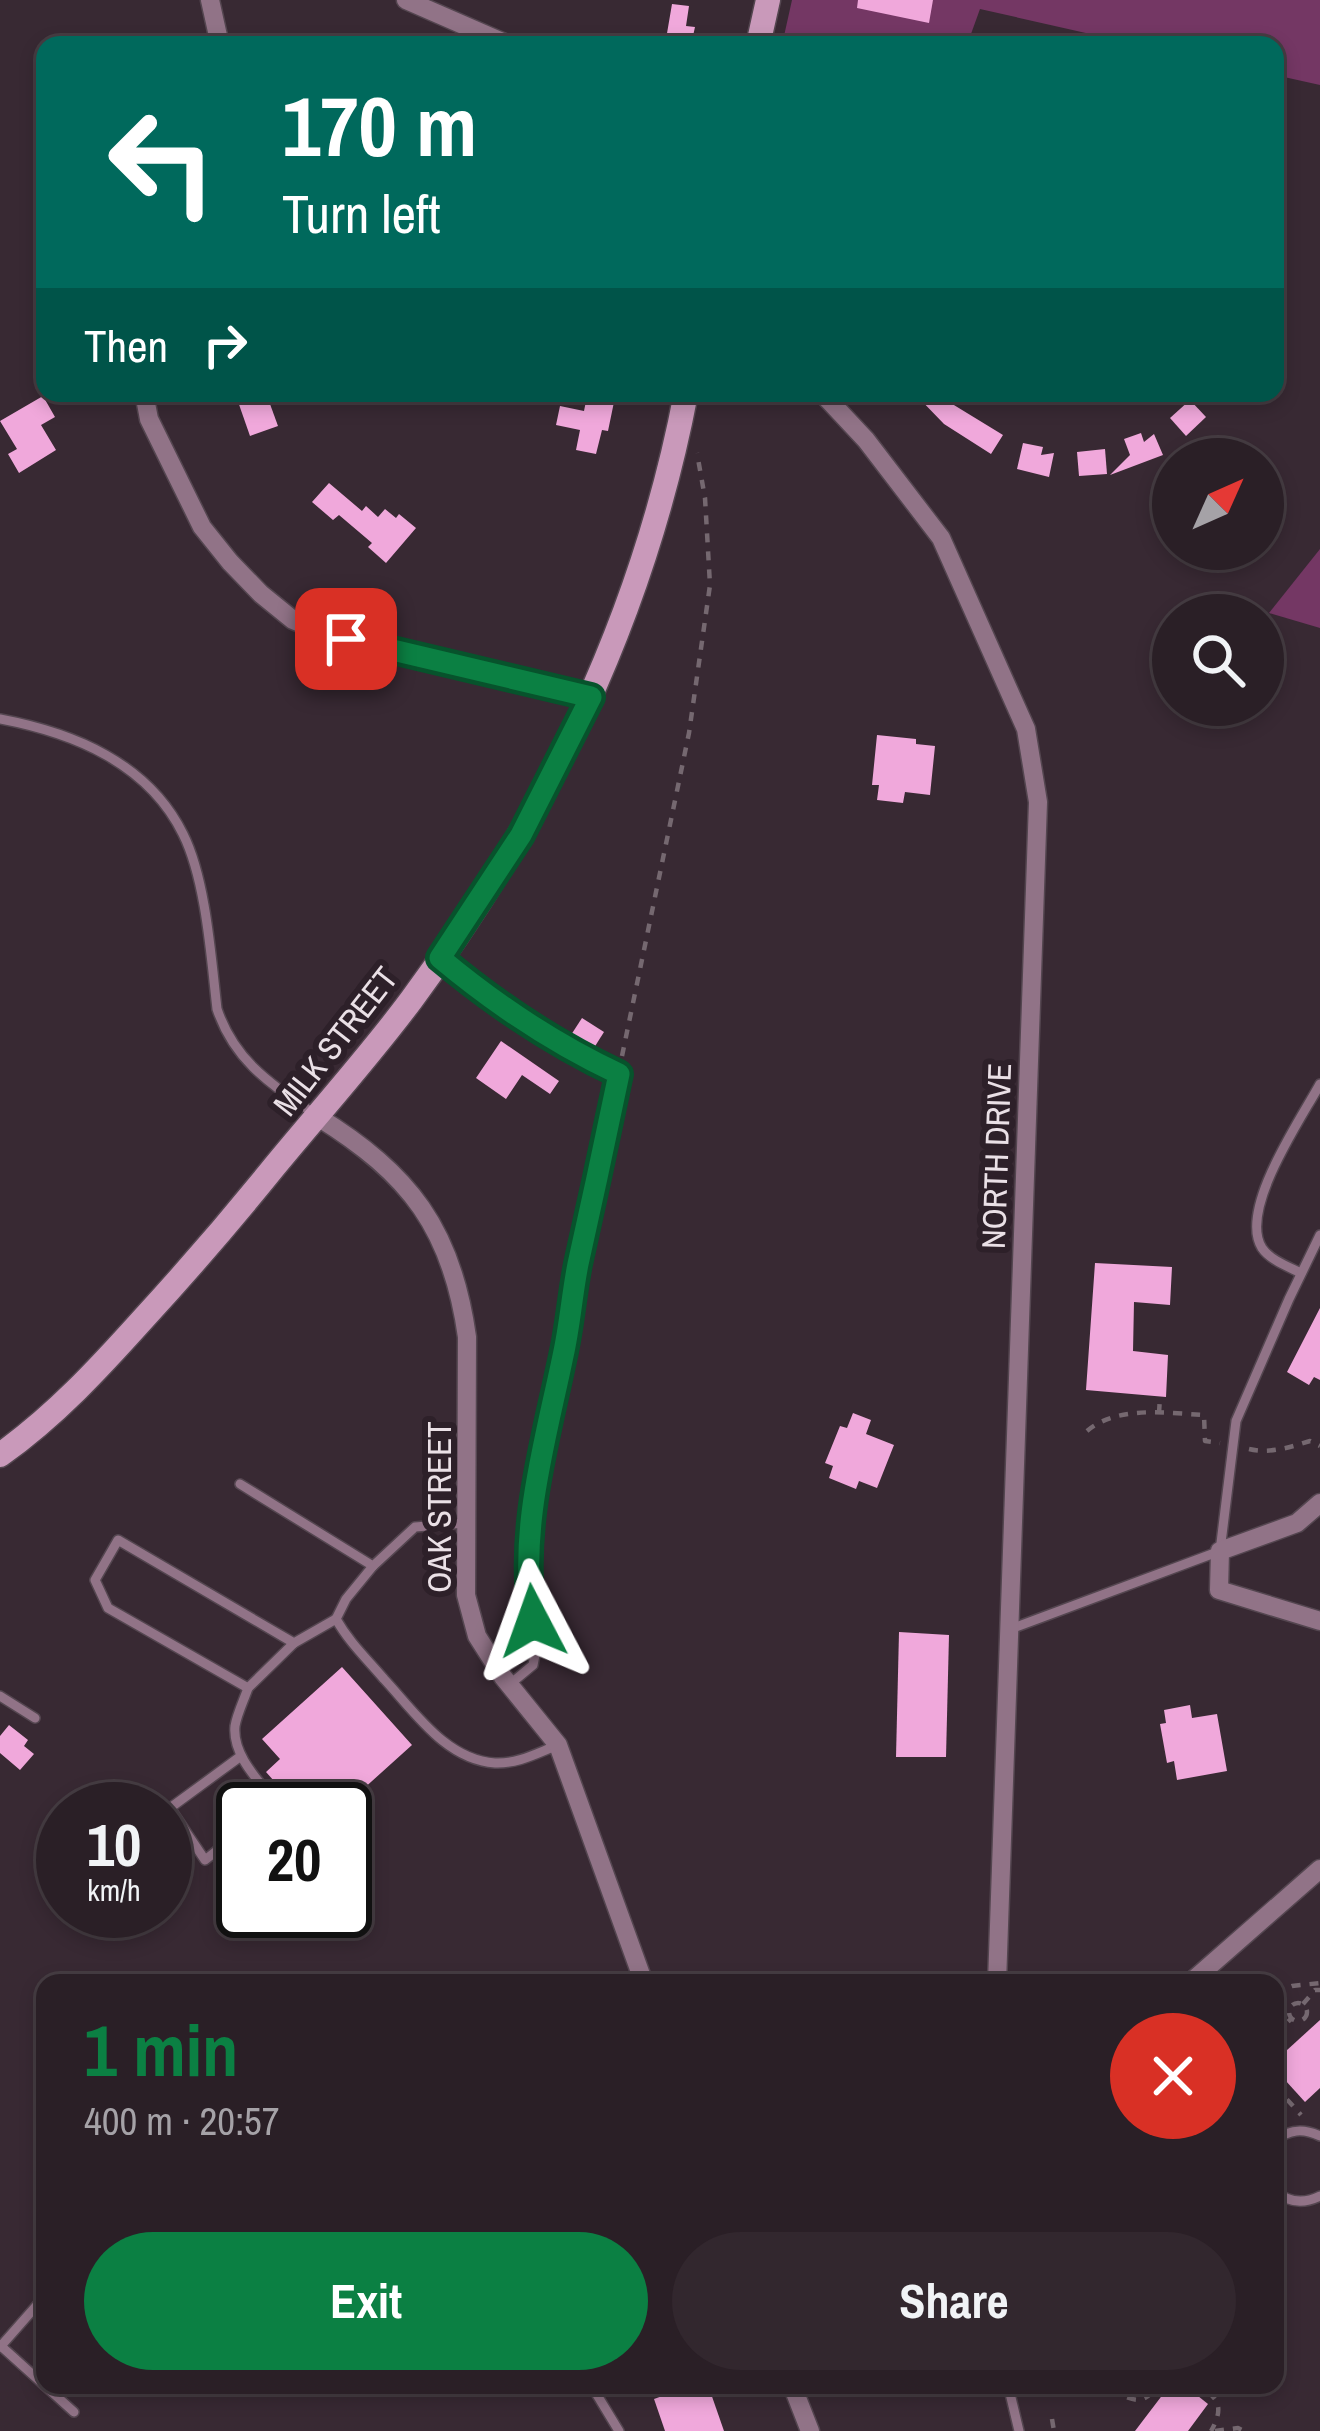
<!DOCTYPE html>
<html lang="en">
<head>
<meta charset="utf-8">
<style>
  :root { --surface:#2a1f26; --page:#32272e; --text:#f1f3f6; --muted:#a5a2a7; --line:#463d43; --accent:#0b8043 }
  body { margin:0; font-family:"Archivo Narrow",sans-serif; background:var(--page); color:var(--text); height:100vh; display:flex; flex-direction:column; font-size:45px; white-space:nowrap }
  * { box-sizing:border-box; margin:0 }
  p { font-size:39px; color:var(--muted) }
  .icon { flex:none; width:66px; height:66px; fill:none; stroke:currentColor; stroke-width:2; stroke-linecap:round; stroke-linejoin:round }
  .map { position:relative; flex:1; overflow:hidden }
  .side { position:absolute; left:36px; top:1974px; width:1248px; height:420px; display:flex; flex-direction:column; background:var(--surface); border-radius:24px; box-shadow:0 6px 18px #0003,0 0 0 3px var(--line) }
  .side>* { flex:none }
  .banner { position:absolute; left:36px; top:36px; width:1248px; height:366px; border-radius:24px; box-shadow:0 6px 18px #0003,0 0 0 3px var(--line); background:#00695c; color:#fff; overflow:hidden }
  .needle { width:78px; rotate:45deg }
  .controls { position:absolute; left:1152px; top:438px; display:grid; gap:24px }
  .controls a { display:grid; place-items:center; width:132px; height:132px; border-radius:50%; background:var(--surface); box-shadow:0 6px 18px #0003,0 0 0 3px var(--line); font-size:60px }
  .speed { position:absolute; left:36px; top:1782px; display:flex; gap:24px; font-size:60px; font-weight:700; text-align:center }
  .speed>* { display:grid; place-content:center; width:156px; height:156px; border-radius:50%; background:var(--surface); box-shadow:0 6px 18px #0003,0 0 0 3px var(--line); line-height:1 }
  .speed small { font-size:30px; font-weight:400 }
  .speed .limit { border:6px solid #111; border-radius:18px; background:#fff; color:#111 }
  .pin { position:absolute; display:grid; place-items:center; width:102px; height:102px; color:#fff; margin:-51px; border-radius:24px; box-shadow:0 6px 18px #0006 }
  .me { position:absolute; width:132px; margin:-66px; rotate:356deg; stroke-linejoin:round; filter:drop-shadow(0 0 9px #0008) }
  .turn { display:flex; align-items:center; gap:42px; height:252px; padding:0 48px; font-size:54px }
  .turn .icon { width:156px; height:156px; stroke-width:2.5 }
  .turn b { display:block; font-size:84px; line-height:102px }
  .then { display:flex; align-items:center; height:114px; padding:0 48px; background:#0003; gap:24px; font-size:45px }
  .round { display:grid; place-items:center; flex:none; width:126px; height:126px; border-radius:63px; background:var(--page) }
  .summary { display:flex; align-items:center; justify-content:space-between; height:204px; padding:0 48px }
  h1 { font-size:72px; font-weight:800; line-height:90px; color:var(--accent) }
  .action { display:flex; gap:24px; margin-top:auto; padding:24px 48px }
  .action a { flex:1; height:138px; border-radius:72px; background:var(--accent); color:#fff; font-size:48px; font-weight:800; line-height:138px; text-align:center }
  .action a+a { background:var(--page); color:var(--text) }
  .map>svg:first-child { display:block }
</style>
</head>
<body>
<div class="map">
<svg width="1320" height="2431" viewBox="0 0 1320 2431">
  <rect width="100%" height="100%" fill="#382933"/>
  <!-- green -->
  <g fill="#743764">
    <polygon points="792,0 1320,0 1320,85 1275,75 1275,45 1139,45 980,9 967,45 782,45"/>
    <polygon points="1320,549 1320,628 1269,613"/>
  </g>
  <!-- building -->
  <g fill="#f0a8db">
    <polygon points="858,0 933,0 929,23 857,8"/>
    <polygon points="672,4 689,6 686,26 695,27 691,45 665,45"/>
    <polygon points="235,393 266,393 278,426 250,436"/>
    <polygon points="914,393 959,393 949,402 1003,435 991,454 944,424"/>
    <polygon points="43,396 55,417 41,425 56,450 19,473 8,454 17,449 0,421"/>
    <polygon points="587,396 614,402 608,431 602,430 596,454 576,450 580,430 556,425 560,406 584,411"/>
    <polygon points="1190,400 1206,417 1186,436 1170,418"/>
    <polygon points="1141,433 1144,442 1154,434 1163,455 1110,475 1130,455 1124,439"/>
    <polygon points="1023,443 1043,447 1041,455 1054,453 1049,477 1017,469"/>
    <polygon points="1105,449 1107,474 1079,476 1077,452"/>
    <polygon points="329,483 362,511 366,506 378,517 385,509 396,518 399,514 416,528 386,563 368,547 372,543 339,515 333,520 312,502"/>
    <polygon points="877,735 916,739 916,744 935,746 930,795 905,792 903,803 877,800 879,785 872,785"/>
    <polygon points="582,1018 604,1032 592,1051 569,1038"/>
    <polygon points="501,1041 559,1081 550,1094 522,1075 506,1099 476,1078"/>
    <polygon points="1095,1263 1172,1267 1170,1305 1134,1302 1133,1351 1168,1355 1166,1397 1086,1390"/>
    <polygon points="1320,1308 1320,1380 1314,1377 1309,1385 1287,1372"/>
    <polygon points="853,1413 871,1420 866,1434 894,1445 877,1488 859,1481 856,1489 829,1478 833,1466 825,1463 840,1426 847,1428"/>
    <polygon points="899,1632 949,1635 946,1757 896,1757"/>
    <polygon points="342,1667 412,1745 341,1809 299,1809 266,1772 280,1759 262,1739"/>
    <polygon points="1190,1705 1192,1718 1217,1714 1227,1771 1177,1780 1174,1761 1167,1763 1160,1724 1166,1723 1164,1710"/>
    <polygon points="9,1725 28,1740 24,1746 34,1754 20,1770 0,1753 0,1736"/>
    <polygon points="1320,2020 1320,2088 1305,2102 1275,2069 1275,2061"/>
    <polygon points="693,2385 708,2385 724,2431 665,2431 654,2399"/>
    <polygon points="1170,2385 1184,2393 1188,2388 1208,2404 1188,2431 1135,2431"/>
  </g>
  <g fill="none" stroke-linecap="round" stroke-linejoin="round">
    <defs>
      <g id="service">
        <path d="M0,719C74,733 148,763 183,834C206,880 211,957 217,1009C235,1062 271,1084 316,1115"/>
        <path d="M445,962C497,1007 556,1045 619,1074L534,1497L529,1546V1596L537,1645L533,1665L509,1685"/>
        <path d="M1301,1273C1289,1267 1270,1260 1262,1248C1238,1210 1301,1119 1320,1084"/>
        <polyline points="240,1484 373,1566 415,1527 465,1523"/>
        <path d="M373,1566L346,1599L336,1619C349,1642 367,1659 384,1679C414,1711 446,1760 495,1763C518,1764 537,1753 558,1745"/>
        <polyline points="1008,1630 1220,1551 1236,1421 1289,1299 1320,1235"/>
        <polyline points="248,1688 294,1643"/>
        <polyline points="0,1696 35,1718"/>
        <polyline points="241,1756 170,1808 205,1860 243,1830"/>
        <path d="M270,1809L277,1804C260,1782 232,1756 235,1726C237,1714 244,1700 248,1688L108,1608L95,1580L118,1540L294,1643L336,1619"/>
        <path d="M1275,2141C1289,2129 1303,2128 1320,2136"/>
        <path d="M1275,2191C1289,2203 1304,2204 1320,2196"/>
        <polyline points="1,2346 74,2412"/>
        <polyline points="0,2347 45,2296"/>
        <polyline points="591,2385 619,2431"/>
        <polyline points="875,2385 876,2386"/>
        <polyline points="1008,2385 1019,2431"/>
      </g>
      <g id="minor">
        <polyline points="210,0 220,45"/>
        <polyline points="406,0 509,45"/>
        <polyline points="144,393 149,419 202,527 230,562 261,594 293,620 319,631 373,646 591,697"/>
        <polyline points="822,393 866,440 941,538 1026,729 1038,802 997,1983"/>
        <path d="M318,1117C410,1174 452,1229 467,1337L466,1595L477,1636L503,1677L558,1745L644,1983"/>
        <polyline points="1320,1503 1297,1523 1220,1551 1219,1590 1320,1621"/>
        <polyline points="1190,1983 1320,1869"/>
        <polyline points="792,2385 810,2431"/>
      </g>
      <g id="secondary">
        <polyline points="758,45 768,0"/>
        <path d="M0,1455C55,1416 99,1368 144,1318C189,1269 232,1219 274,1167C320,1111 369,1057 412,999C546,818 644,614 686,393"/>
      </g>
    </defs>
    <!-- service casing -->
    <use href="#service" stroke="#544650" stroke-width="12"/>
    <!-- minor casing -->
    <use href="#minor" stroke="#544650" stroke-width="21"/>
    <!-- secondary casing -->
    <use href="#secondary" stroke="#544650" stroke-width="27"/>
    <!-- path -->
    <g stroke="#756870" stroke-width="4.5" stroke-dasharray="9 9" stroke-linecap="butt">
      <polyline points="622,1056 689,733 710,585 705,498 697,453"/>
      <polyline points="1159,1413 1160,1396"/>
      <path d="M1087,1431C1118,1405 1166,1413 1204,1415L1205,1441L1220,1443"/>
      <path d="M1249,1449C1270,1454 1291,1447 1310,1441L1320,1446"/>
      <polyline points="1275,1993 1292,1986 1320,1983"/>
      <circle cx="1298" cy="2012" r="9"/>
      <polyline points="1303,2004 1315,1990 1320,1990"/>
      <polyline points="1275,2034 1292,2018"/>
      <polyline points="1275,2086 1301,2115"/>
      <path d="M1117,2385L1119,2394C1142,2404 1143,2401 1161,2385"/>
      <path d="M1192,2385C1217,2394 1226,2405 1211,2431"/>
      <polyline points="1052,2419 1054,2431"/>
      <polyline points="1215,2431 1238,2428 1244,2431"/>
    </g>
    <!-- service -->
    <use href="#service" stroke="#917387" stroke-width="9"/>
    <!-- minor -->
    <use href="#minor" stroke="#917387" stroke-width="18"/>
    <!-- secondary -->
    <use href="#secondary" stroke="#c999ba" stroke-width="24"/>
  </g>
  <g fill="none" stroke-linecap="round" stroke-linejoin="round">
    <defs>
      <path id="route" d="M346,639L591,697L521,835L440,958C495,1004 555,1044 619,1074C606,1137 592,1201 578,1264C572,1294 570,1325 563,1356C545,1443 518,1531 533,1621"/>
    </defs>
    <!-- route casing -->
    <use href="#route" stroke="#07532c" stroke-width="30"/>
    <!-- route -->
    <use href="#route" stroke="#0b8043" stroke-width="21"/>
  </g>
  <g text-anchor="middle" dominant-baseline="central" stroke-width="12" stroke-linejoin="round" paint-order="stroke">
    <!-- street labels -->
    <g font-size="33" fill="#eae0e6" stroke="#2d2029">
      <text transform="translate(335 1041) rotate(-52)">MILK STREET</text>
      <text transform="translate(996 1156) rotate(-88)">NORTH DRIVE</text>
      <text transform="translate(439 1507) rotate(-90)">OAK STREET</text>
    </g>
  </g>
</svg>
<div class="controls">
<a><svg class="needle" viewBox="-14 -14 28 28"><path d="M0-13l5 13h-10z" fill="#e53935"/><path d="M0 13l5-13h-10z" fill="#a5a2a7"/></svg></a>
<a><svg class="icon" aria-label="search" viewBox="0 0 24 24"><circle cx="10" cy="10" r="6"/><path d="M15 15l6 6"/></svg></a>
</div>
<div class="speed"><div>10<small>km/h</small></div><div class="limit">20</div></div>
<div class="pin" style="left:346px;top:639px;background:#d93025"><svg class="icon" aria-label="arrive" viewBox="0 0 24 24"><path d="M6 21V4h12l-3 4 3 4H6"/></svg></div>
<svg class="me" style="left:533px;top:1621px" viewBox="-20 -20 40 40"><path d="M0-17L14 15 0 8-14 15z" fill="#0b8043" stroke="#fff" stroke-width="4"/></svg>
<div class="banner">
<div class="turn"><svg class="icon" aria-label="left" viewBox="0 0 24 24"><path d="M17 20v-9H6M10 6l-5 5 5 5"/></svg><div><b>170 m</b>Turn left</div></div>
<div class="then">Then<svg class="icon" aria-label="right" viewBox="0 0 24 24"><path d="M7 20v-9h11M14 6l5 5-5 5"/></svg></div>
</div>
<section class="side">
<div class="summary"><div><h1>1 min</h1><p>400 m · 20:57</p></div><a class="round" style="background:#d93025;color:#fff"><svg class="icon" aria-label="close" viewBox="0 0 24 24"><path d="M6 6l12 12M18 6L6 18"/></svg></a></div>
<div class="action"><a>Exit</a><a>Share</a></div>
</section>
</div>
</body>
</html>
